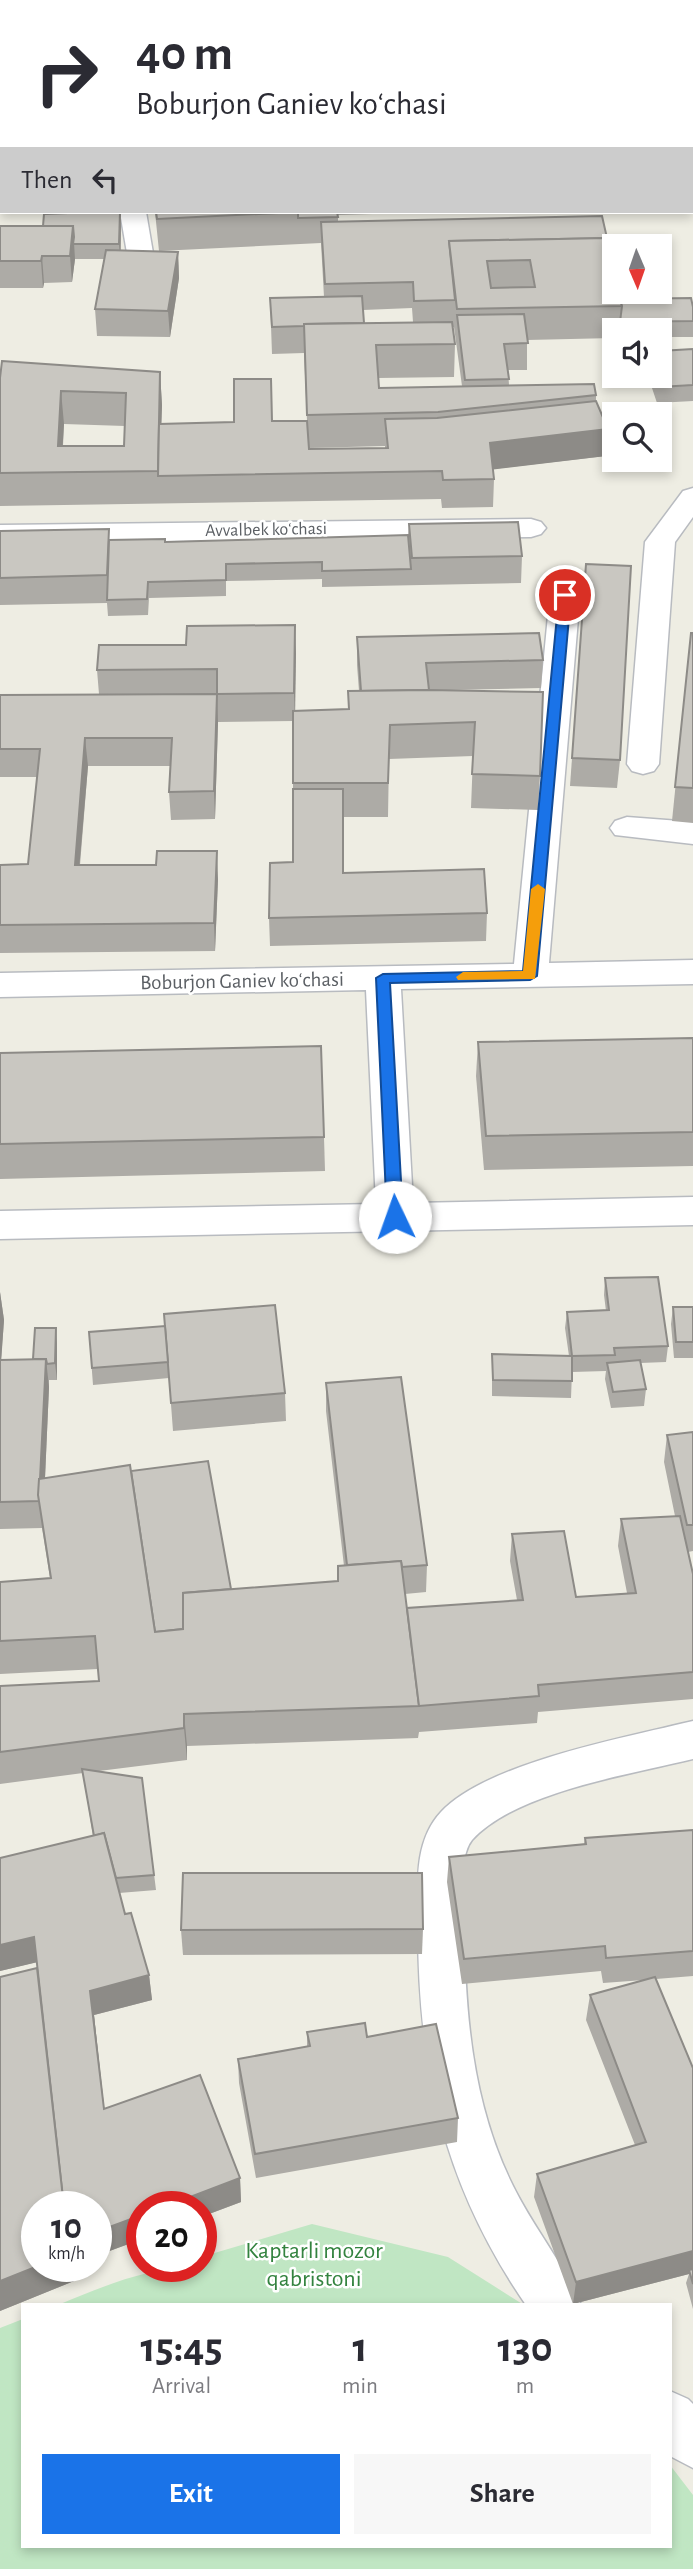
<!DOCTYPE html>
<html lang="en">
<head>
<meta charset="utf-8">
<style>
  :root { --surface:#fff; --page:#f7f7f7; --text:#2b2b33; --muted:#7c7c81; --accent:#1a73e8 }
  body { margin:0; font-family:"Alegreya Sans",sans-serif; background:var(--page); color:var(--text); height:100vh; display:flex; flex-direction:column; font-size:26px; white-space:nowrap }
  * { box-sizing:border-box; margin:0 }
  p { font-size:23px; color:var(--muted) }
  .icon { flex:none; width:38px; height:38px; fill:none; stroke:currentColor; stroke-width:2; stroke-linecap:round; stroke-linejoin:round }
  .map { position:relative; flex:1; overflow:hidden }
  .panel { position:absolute; left:21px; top:2303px; width:651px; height:245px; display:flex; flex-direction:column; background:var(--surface); border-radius:0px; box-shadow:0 4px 10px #0003 }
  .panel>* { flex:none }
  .guide { position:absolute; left:0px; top:0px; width:693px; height:214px; box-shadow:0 4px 10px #0003; background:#fff; color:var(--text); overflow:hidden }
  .needle { width:46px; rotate:178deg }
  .fabs { position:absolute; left:602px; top:234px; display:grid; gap:14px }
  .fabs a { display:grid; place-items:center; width:70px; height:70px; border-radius:0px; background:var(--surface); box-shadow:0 4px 10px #0003; font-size:35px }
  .speed { position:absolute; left:21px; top:2191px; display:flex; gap:14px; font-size:35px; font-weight:700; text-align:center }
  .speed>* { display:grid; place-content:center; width:91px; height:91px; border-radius:50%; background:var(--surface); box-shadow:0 4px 10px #0003; line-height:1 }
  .speed small { font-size:18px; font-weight:400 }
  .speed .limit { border:10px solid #d22; background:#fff; color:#111 }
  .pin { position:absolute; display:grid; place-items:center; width:60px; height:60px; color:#fff; margin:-30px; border:4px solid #fff; border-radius:50%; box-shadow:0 2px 7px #0007 }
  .me { position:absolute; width:77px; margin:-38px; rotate:357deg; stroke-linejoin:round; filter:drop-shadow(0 0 5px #0008) }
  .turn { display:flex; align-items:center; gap:24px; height:147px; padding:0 21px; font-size:32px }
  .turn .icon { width:91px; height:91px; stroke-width:2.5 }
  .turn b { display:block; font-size:49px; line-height:60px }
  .then { display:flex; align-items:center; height:66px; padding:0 21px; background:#0003; gap:14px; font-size:26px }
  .eta { display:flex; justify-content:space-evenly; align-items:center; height:119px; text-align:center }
  .eta b { font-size:42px; font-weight:700; line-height:49px }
  .button { display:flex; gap:14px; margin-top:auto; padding:14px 21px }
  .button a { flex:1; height:80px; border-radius:0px; background:var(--accent); color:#fff; font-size:28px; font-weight:700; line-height:80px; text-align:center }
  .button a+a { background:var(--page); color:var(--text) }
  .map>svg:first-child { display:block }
</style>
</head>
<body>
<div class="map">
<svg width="693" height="2569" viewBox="0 0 693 2569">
  <rect width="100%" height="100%" fill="#eeede3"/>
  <!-- green -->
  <g fill="#c0e6c3">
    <path d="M312,2224L448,2257L524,2305H58C104,2286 151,2266 201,2266V2257Z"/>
    <polygon points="23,2319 23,2546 670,2546 670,2465 693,2495 693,2569 0,2569 0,2328"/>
  </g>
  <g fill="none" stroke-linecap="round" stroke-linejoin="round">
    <defs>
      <g id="minor">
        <polygon points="120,212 146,212 153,253 149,259 140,261 131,259 127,253"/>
        <polygon points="693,488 693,517 675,542 659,764 654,771 643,774 632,771 627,764 645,542 683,491"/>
        <polygon points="531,519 541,522 546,528 541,534 531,537 0,543 0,525"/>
        <polygon points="565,586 576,589 580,595 549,963 693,960 693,984 401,989 413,1203 693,1197 693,1225 0,1239 0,1211 376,1204 366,990 0,997 0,973 514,964 550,595 554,589"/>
        <polygon points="627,817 693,822 693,844 615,835 610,828 615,821"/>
        <path d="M693,1721V1759C632,1774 515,1792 472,1840C458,1857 464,1902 464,1923C465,2013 472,2104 513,2186C533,2227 564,2264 581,2305H526C443,2184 418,2068 418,1924C418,1887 413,1842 441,1812C486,1763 627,1737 693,1721Z"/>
        <polygon points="670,2391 688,2399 693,2404 693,2468 670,2456"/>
      </g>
    </defs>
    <!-- minor casing -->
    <use href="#minor" stroke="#b8bbc0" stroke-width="3"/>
    <!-- minor -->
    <use href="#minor" fill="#fff" fill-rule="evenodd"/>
  </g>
  <!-- wall -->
  <g fill="#adaba6" fill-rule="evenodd">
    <polygon points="0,0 74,0 74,2 2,2 2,17 0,17"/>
    <polygon points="119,0 162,0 159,2 125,2"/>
    <polygon points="691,2 693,9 693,54 691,54"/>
    <rect x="0" y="50" width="2" height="57"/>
    <rect x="0" y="127" width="2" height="63"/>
    <polygon points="121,212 121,251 178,252 179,278 170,337 97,336 95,309 104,259 75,259 72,282 44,283 43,288 0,288 0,226 43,226"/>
    <path d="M155,212H407V213L338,215V222L602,216L620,299L693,307V337H660V331H614V338L527,340V370H508L509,385L596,395V401L608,429L606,456L493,469L494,479L493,507L442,508L441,499L0,506V378L160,372L162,405L161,424L307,421L304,353L272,354L270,298L324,297L321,243L159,251ZM412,308L413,322L364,323L363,310ZM453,327H454L462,386L379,388L378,378L454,377L455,344ZM64,424L125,426L124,446H63ZM385,446V448L309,449V448Z"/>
    <polygon points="693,349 693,401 657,403 648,376 660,376"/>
    <polygon points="409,524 522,556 521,583 322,587 322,579 226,581 226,596 149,598 148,615 108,616 107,603 0,605 0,531 109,540 165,542 408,536"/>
    <polygon points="584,591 620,760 617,788 570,786"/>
    <polygon points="295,625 295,711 348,709 348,691 359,691 357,665 357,637 543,660 541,688 449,690 540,776 538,810 471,808 473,756 389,759 388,817 343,817 343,873 487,913 486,941 270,946 269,918 293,862 293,721 218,722 215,819 171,820 169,792 170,766 88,766 80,865 218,879 215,951 0,953 0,865 28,864 37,777 0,777 0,695 99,694 97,670 186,645"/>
    <polygon points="691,633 693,633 693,823 672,821"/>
    <polygon points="693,1038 693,1166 484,1170 476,1076 478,1042"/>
    <polygon points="0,1053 324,1137 325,1171 0,1179"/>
    <polygon points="605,1278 668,1346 666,1362 640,1363 646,1389 644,1406 611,1408 605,1379 606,1371 572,1372 571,1398 492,1396 492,1354 569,1356 565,1328 567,1312 606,1311 604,1295"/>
    <polygon points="0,1292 4,1320 1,1360 33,1359 35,1328 56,1328 57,1344 57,1380 49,1380 49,1387 45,1478 130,1465 131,1471 208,1461 231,1589 338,1581 338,1566 344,1566 326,1411 326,1383 401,1377 427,1565 426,1592 405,1594 407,1608 517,1600 510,1561 512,1534 564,1531 576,1597 627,1593 618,1546 621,1519 675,1516 664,1462 667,1435 693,1432 693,1551 688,1552 693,1574 693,1699 538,1712 537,1723 419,1732 418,1738 187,1746 187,1760 99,1771 142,1778 156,1890 119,1893 125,1914 131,1913 149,1975 152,2000 94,2015 104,2109 200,2075 240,2178 241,2202 201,2217 201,2207 142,2207 142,2239 96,2256 96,2207 37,2207 37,2266 72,2266 74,2281 0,2311 0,1977 37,1968 39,1979 37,1962 0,1971 0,1858 93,1836 83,1773 0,1784 0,1686 99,1681 98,1669 0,1674 0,1582 50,1578 42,1528 0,1529"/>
    <polygon points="673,1307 693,1307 693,1358 674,1358 671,1324"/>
    <polygon points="89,1332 285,1393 286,1421 173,1431 169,1378 93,1385"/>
    <polygon points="693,1830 693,1976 656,1979 693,2068 693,2309 686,2283 689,2274 573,2304 534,2197 537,2174 635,2145 586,2020 590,1995 644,1980 603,1983 601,1971 462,1984 447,1882 449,1857 584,1844 585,1838"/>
    <polygon points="423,1929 422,1954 183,1955 181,1930"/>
    <polygon points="307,2032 367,2037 458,2118 457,2142 256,2178 239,2083 238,2059 307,2047"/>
  </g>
  <!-- shaded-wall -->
  <g fill="#8d8b87">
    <rect x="64" y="0" width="10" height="2"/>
    <polygon points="150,0 162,0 159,2 150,2"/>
    <rect x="691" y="104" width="2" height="15"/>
    <polygon points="121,212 121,226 120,259 119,244"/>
    <polygon points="73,226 75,259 72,282 70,256"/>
    <polygon points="178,252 179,278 170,337 168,311"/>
    <polygon points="42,256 44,283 43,288 41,261"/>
    <polygon points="160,372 162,405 160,476 158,471"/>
    <polygon points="61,391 64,424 61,472 58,446"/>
    <polygon points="608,429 606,456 489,470 490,443"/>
    <polygon points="295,625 296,653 295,721 294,693"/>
    <polygon points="217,694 218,722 215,819 214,791"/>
    <polygon points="85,738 88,766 77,893 75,865"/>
    <polygon points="217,851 218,879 215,951 214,923"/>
    <polygon points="0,1292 4,1320 0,1377"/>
    <polygon points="56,1328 57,1344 57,1380 55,1363"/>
    <polygon points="46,1359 49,1387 43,1523 39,1500"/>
    <polygon points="184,1714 187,1746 187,1760 184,1728"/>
    <polygon points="34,1937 38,1962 0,1971 0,1945"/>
    <polygon points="149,1975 152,2000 94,2015 107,2133 90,1991"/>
    <polygon points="240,2178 241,2202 201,2217 201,2207 164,2207"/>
    <polygon points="142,2215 142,2239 96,2256 96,2232"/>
    <polygon points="693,2251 693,2272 689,2270 689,2274 573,2304 576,2282"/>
    <polygon points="38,2266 72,2266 74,2281 0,2311 0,2281"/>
  </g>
  <!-- building -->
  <g fill="#c9c7c1" stroke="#8d8b87" stroke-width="2" fill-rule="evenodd">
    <polygon points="174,0 320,0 320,2 173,2"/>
    <polygon points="320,0 569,0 572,2 320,2"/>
    <polygon points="603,0 693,0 693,3 691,17 691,2 603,2"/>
    <polygon points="693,9 693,39 691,39 691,20"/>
    <rect x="0" y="50" width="2" height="31"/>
    <rect x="691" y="86" width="2" height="18"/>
    <rect x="0" y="127" width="2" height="37"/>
    <polygon points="92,212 120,212 119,244 73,244 74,237 73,226 43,226 44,214"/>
    <polygon points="156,212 298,212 157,219"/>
    <polygon points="298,212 337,212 338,217 298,218"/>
    <polygon points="602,216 607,238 449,241 455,300 414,301 413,282 325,284 321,222"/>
    <polygon points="0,226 73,226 70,256 42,256 41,261 0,261"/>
    <path d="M608,238L614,268V292H619L622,306L457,309L449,241ZM530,260L535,287L491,288L487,261Z"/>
    <polygon points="106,250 178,252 168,311 95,309"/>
    <polygon points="362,296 364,323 304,324 304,326 272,327 270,298"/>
    <polygon points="691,298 693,307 693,321 620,322 622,306 620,299"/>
    <polygon points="524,314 528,343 504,344 509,379 465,380 457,315"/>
    <polygon points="452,322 455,344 376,345 379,388 594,384 596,395 438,412 307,415 304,324"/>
    <polygon points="693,349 693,385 659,387 655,376 660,376 660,351"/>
    <path d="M2,361L160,372L158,471L0,473V378ZM61,391L126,393L124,446H58Z"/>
    <polygon points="234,379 271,379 272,421 307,421 309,449 388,448 385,419 437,418 596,401 608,429 490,443 494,479 443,480 442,471 158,476 159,424 234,422"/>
    <polygon points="518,522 522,556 412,558 409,524"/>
    <polygon points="109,529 107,575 0,578 0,531"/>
    <polygon points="408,535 411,569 322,571 322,562 226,564 226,580 148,582 147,599 107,600 109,540 165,539 165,542"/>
    <polygon points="586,564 631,566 620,760 572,758"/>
    <polygon points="295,625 294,693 217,694 217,669 97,670 99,645 186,645 187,626"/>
    <polygon points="539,633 543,660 426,663 429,690 361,691 357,637"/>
    <polygon points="691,633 693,633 693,788 675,787"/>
    <polygon points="429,690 543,692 540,776 472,774 475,722 390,725 388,783 293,783 293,711 349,709 348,691"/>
    <polygon points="217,694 214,791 169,792 172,738 85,738 75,865 156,865 157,851 217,851 214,923 0,925 0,865 28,864 40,749 0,749 0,695"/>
    <polygon points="293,789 343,789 343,873 484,869 487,913 269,918 270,863 293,862"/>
    <polygon points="693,1038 693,1132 486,1136 478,1042"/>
    <polygon points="321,1046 324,1137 0,1144 0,1053"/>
    <polygon points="658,1277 668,1346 614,1348 615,1355 572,1356 567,1312 609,1310 605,1278"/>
    <polygon points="275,1305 285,1393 171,1403 164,1314"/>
    <polygon points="673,1307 693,1307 693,1342 676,1342"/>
    <polygon points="165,1326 168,1362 92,1368 89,1332"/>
    <polygon points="35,1328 56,1328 55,1363 47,1364 46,1359 33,1359"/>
    <polygon points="492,1354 572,1356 572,1381 493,1380"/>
    <polygon points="46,1359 40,1479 39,1479 39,1501 0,1502 0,1360"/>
    <polygon points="640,1360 646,1389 613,1392 607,1363"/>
    <polygon points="401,1377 427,1565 402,1567 401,1561 347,1565 326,1383"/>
    <polygon points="693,1432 693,1525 687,1525 667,1435"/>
    <polygon points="208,1461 231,1589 183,1593 183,1629 155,1632 131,1471"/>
    <polygon points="130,1465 155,1632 183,1629 183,1593 338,1581 338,1566 401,1561 419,1706 184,1714 184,1728 0,1752 0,1686 99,1681 95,1636 0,1641 0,1582 51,1578 38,1495 39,1479"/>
    <polygon points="680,1516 693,1574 693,1672 538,1685 539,1696 419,1706 407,1608 523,1600 512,1534 564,1531 576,1597 636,1593 621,1519"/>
    <polygon points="82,1769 142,1778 154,1875 116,1878 104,1833 94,1836"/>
    <polygon points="693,1830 693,1951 606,1958 605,1946 464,1959 449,1857 586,1844 585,1838"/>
    <polygon points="104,1833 125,1914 131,1913 149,1975 90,1991 104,2109 200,2075 240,2178 164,2207 142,2207 142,2215 96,2232 96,2207 64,2207 34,1937 0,1945 0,1858"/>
    <polygon points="183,1873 422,1873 423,1929 181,1930"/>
    <polygon points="37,1968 64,2207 37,2207 37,2266 38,2266 0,2281 0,1977"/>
    <polygon points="655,1977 693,2068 693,2251 576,2282 537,2174 646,2142 590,1995"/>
    <polygon points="365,2023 367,2037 436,2024 458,2118 255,2154 238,2059 310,2046 307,2032"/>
    <polygon points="693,2269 693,2284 689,2270"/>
  </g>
  <!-- route -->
  <polygon fill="#1a73e8" stroke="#114b97" stroke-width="2" points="565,591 571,595 537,976 530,980 390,983 403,1217 395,1223 387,1217 376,978 383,974 523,971 559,595"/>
  <!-- slow -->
  <polygon fill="#f59e0b" points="538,884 545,889 535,979 458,980 456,977 463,972 523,971 531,889"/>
  <g text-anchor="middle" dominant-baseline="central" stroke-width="5" stroke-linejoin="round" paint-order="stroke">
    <!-- far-street labels -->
    <g font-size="18" fill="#5b5f64" stroke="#fff">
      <text transform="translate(266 530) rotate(-1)">Avvalbek koʻchasi</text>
    </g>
    <!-- street labels -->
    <g font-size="21" fill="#5b5f64" stroke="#fff">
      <text transform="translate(242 981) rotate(-1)">Boburjon Ganiev koʻchasi</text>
    </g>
    <!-- near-park labels -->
    <g font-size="24" fill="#33833f" stroke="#fff">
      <text x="314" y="2251">Kaptarli mozor<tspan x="314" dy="28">qabristoni</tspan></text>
    </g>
  </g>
</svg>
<div class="fabs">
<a><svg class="needle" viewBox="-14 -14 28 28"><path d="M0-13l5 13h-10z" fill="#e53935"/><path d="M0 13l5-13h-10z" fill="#7c7c81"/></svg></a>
<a><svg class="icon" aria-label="sound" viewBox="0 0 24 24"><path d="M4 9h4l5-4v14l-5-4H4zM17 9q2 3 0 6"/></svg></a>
<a><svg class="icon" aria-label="search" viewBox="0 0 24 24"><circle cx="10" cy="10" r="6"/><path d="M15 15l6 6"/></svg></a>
</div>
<div class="speed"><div>10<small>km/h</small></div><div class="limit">20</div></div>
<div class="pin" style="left:565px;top:595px;background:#d93025"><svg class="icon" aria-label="arrive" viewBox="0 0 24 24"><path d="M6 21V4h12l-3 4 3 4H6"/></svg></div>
<svg class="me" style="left:395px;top:1217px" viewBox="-20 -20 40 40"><circle r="19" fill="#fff"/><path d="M0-13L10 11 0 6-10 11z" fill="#1a73e8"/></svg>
<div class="guide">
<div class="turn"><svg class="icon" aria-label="right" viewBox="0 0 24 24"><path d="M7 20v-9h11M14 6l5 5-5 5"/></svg><div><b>40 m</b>Boburjon Ganiev koʻchasi</div></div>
<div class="then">Then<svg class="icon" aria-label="left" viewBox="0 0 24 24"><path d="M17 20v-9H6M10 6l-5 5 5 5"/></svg></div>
</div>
<section class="panel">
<div class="eta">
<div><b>15:45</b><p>Arrival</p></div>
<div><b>1</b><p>min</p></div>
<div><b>130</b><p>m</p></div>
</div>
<div class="button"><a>Exit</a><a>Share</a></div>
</section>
</div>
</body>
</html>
